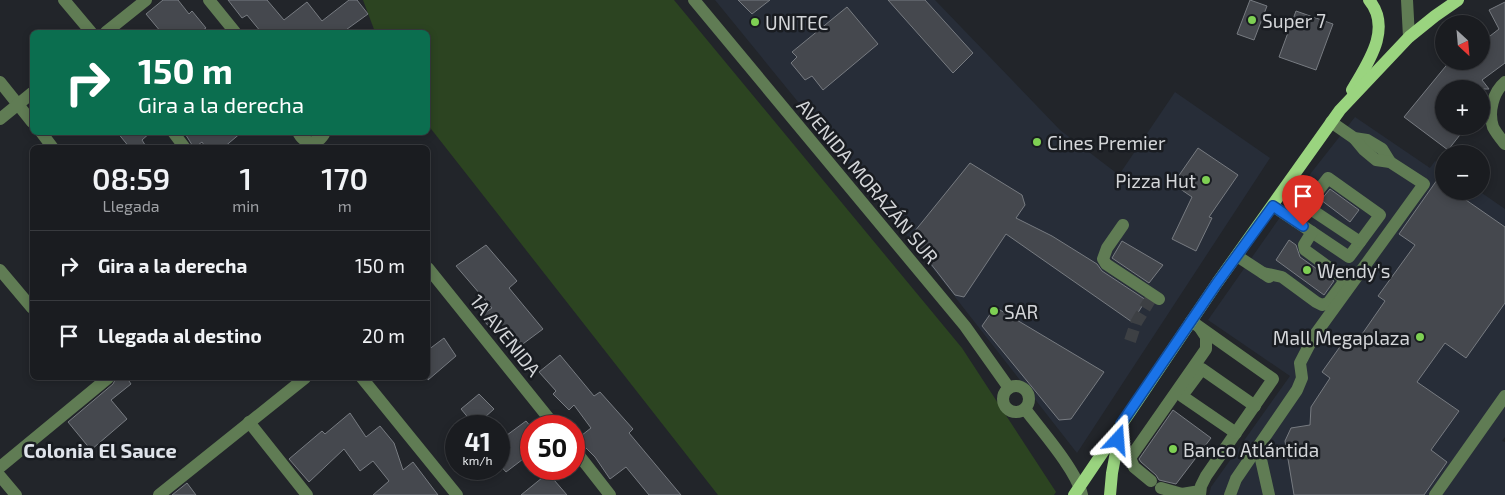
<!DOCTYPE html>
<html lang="es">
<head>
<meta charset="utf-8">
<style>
  :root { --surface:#1a1c20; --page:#232529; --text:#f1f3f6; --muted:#9fa1a5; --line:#383a3e }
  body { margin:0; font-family:"Exo 2",sans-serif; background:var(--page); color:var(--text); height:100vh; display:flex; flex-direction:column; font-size:19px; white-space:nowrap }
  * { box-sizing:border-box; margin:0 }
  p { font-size:16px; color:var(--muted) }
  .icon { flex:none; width:28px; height:28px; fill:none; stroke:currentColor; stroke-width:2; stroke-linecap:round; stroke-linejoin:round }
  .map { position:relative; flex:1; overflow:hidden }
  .drawer { position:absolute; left:30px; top:145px; width:400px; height:235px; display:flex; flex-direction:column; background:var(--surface); border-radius:8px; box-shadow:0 2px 8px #0003,0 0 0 1px var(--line) }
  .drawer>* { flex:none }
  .top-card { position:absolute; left:30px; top:30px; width:400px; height:105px; border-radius:8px; box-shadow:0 2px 8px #0003,0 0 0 1px var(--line); background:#0b6e4f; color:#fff; overflow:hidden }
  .needle { width:32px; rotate:154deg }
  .fabs { position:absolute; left:1435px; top:15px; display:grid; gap:10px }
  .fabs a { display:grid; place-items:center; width:55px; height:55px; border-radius:50%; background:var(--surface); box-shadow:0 2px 8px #0003,0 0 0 1px var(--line); font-size:25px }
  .speed { position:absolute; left:445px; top:415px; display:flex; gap:10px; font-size:25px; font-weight:700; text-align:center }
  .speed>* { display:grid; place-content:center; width:65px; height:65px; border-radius:50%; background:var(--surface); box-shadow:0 2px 8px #0003,0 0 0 1px var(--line); line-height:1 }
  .speed small { font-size:12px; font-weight:400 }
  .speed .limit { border:8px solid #d22; background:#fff; color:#111 }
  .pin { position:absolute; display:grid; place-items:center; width:42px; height:42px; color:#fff; margin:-51px -21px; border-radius:50% 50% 50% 0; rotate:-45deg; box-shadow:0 0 5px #0007 }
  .pin .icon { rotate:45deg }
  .me { position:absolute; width:55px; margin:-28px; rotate:19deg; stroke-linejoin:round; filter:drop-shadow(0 0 4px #0008) }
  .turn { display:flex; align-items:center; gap:18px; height:105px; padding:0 25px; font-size:22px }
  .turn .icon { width:65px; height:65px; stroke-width:2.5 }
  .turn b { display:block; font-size:35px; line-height:42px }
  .eta { display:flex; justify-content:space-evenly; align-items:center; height:85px; text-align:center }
  .eta b { font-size:30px; font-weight:600; line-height:35px }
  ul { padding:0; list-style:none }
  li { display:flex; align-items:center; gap:15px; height:70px; padding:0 25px; border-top:1px solid var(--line) }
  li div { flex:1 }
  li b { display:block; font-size:19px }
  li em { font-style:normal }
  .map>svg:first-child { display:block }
</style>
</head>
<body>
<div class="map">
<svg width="1505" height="495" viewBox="0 0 1505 495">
  <rect width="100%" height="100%" fill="#22252a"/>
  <!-- built -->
  <g fill="#272d38">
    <polygon points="715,0 935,0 1060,130 1119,175 1175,92 1270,158 1077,453 905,233"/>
    <polygon points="1355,117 1430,168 1435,161 1444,167 1444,191 1479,191 1505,209 1505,437 1502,441 1505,442 1505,495 1209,495 1211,487 1290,376 1208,320 1311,173"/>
  </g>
  <!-- green -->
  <polygon fill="#2c4421" points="363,0 674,0 962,348 1056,492 1054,495 718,495 428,125 428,32 375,32"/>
  <!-- building -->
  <g fill="#45484e" stroke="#777b81">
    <polygon points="163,0 178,0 189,14 192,11 206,28 200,32 161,32 146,14"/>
    <polygon points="228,0 267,0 284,20 307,2 322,21 349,0 357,0 368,14 343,32 261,32 247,15 242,18"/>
    <polygon points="738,0 770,0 752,14"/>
    <polygon points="888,0 925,0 973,53 953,73"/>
    <polygon points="1250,0 1267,6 1254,40 1237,34"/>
    <polygon points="1505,2 1505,63 1482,80 1489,89 1444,89 1444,126 1467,126 1448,150 1404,117 1450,61 1481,61 1481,43 1499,29 1489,10"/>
    <polygon points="847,7 878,44 823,90 812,76 805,80 791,63 797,57 792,52"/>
    <polygon points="1296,11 1333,24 1316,70 1279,57"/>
    <polygon points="117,132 151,132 142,140 147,148 130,148"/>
    <polygon points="184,132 242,132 223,148 206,148 202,142 194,148"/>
    <polygon points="1198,148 1238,175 1209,217 1212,218 1196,251 1172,239 1192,197 1173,184"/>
    <polygon points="970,163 1022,195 1025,205 1016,218 1052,236 1097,264 1102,271 1146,300 1132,322 1006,234 964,297 955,295 910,237"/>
    <polygon points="1437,180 1444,184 1444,191 1453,191 1505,227 1505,303 1466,358 1445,343 1417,382 1459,411 1431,450 1447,462 1424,495 1294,495 1285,441 1291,428 1310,425 1311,407 1330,378 1322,372 1349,334 1358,340 1385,301 1378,296 1415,245 1399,234"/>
    <polygon points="1330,189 1359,210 1350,222 1321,200"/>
    <polygon points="1289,240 1296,245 1300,257 1334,281 1324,295 1276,260"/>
    <polygon points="1122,241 1163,265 1149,283 1112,258"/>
    <polygon points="486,245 517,281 509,288 543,329 512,352 502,330 496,335 480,316 492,308 456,266"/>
    <polygon points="995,307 1104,372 1071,419 1059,420 982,326"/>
    <polygon points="444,338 456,356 428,380 428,350"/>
    <polygon points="560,355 594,396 600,392 633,429 629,433 681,495 649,495 626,467 610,479 595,457 577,439 591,428 574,405 569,410 553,394 556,391 539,372"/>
    <polygon points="116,378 127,378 131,384 111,400 127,419 91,450 68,422 113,384"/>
    <polygon points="479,394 494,409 475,426 461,409"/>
    <polygon points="1173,410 1211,438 1176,484 1159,480 1156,475 1141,462 1139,459"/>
    <polygon points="350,413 366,437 380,426 394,443 403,470 413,462 438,495 373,495 389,481 373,461 360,471 344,449 309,482 289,459 322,431 325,434"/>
    <polygon points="526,421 531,427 531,453 506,472 499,464 499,441"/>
    <polygon points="548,473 567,495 521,495"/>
    <polygon points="187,483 196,495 172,495"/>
  </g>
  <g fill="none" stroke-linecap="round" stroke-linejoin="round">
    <!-- minor-tunnel -->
    <polyline stroke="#3d4044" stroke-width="12" stroke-dasharray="12 6" stroke-linecap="butt" points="1130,341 1136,323 1153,295"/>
    <!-- minor -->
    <g stroke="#607c54" stroke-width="12">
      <polyline points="64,0 91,32"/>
      <polyline points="209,0 235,32"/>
      <polyline points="694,0 965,326 1009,388"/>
      <polyline points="1407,0 1409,37"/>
      <polyline points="106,32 146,0"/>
      <polyline points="0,82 32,122"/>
      <path d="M1505,82C1493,92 1488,112 1493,127C1496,133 1501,139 1505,144"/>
      <polyline points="0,119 32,93"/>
      <polyline points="1331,122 1354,138 1367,140 1382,149 1390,162"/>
      <polyline points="41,132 53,148"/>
      <polyline points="173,132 185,148"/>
      <path d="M298,132C304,146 319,145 325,132"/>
      <path d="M1273,206C1298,223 1324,240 1349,257L1380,215L1328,178L1295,221"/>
      <polyline points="1306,206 1360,242"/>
      <polyline points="1123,225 1107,248 1103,259 1106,264 1159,299"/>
      <polyline points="1237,256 1269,277"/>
      <polyline points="428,268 555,426"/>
      <polyline points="0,270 32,308"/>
      <polyline points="1263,273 1282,277 1316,302 1322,305 1328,303 1343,283 1342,277 1305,250 1304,245 1312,232"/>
      <polyline points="1191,321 1273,379 1206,476 1201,486 1200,495"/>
      <polyline points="362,378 457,495"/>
      <circle cx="1016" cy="399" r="13"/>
      <path d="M1025,409C1041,430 1077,471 1082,495"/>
      <polyline points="249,422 307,495"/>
      <polyline points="1236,433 1182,396 1202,369 1255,406"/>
      <polyline points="1258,446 1269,495"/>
      <polyline points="574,449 610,495"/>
      <polyline points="0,467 108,378"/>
      <polyline points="0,476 16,495"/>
      <polyline points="1151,481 1134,467 1130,458 1206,349 1206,337 1200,328"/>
      <polyline points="1161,488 1182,494 1200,491"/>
      <polyline points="159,495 305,378"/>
      <polyline points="1230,495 1236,479 1297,390 1302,378 1300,363 1314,336 1424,184 1390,162 1376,160 1364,150 1354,138"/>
      <polyline points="1435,495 1505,396"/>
    </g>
    <!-- major -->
    <g stroke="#9ad47f" stroke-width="12">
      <path d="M1352,90C1367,64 1393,29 1369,0"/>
      <polyline points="1074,495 1217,283 1340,110 1409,37 1435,16 1458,0"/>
      <polyline points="1110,495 1112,473 1120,431"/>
    </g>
  </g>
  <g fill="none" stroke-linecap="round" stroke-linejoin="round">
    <defs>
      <polyline id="route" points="1118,440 1121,424 1217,283 1273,206 1303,226"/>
    </defs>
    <!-- route casing -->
    <use href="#route" stroke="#114b97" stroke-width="12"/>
    <!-- route -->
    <use href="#route" stroke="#1a73e8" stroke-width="9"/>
  </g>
  <!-- markers -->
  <g fill="#7ed053" stroke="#191c21" stroke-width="2">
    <circle cx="1252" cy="20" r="5"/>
    <circle cx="755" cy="22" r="5"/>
    <circle cx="1037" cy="142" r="5"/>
    <circle cx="1206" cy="180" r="5"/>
    <circle cx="1307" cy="270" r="5"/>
    <circle cx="994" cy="311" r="5"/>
    <circle cx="1420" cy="337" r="5"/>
    <circle cx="1173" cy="449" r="5"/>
  </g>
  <g text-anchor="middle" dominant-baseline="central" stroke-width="5" stroke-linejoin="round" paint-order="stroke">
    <!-- poi labels -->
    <g font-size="19" fill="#d4d6d9" stroke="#191c21" text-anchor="start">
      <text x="1262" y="20">Super 7</text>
      <text x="765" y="22">UNITEC</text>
      <text x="1047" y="142">Cines Premier</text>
      <text x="1196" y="180" text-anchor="end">Pizza Hut</text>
      <text x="1317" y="270">Wendy's</text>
      <text x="1004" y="311">SAR</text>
      <text x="1410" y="337" text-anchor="end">Mall Megaplaza</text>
      <text x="1183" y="449">Banco Atlántida</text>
    </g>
    <!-- street labels -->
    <g font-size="19" fill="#d4d6d9" stroke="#191c21">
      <text transform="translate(868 181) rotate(50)">AVENIDA MORAZÁN SUR</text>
      <text transform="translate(506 335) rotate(51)">1A AVENIDA</text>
    </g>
    <!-- neighbourhood labels -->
    <g font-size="20" font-weight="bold" fill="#dfe3ea" stroke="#191c21">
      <text x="100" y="450">Colonia El Sauce</text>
    </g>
  </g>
</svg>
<div class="fabs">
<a><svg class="needle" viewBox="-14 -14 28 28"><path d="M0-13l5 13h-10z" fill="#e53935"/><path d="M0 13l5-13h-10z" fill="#9fa1a5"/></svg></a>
<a>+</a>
<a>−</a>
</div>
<div class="speed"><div>41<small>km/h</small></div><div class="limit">50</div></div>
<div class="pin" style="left:1303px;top:226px;background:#d93025"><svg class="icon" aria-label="arrive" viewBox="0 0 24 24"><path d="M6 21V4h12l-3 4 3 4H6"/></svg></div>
<svg class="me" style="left:1118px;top:440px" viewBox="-20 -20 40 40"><path d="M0-17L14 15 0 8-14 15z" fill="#1a73e8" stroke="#fff" stroke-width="4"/></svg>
<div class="top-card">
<div class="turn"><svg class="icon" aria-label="right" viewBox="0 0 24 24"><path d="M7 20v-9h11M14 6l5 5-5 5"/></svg><div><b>150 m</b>Gira a la derecha</div></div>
</div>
<section class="drawer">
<div class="eta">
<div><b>08:59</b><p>Llegada</p></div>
<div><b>1</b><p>min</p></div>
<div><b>170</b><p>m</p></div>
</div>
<ul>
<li><svg class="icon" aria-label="right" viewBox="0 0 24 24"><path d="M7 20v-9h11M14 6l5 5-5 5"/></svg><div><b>Gira a la derecha</b></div><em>150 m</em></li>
<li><svg class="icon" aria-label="arrive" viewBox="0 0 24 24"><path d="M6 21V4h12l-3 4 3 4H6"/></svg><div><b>Llegada al destino</b></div><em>20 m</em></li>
</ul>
</section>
</div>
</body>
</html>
